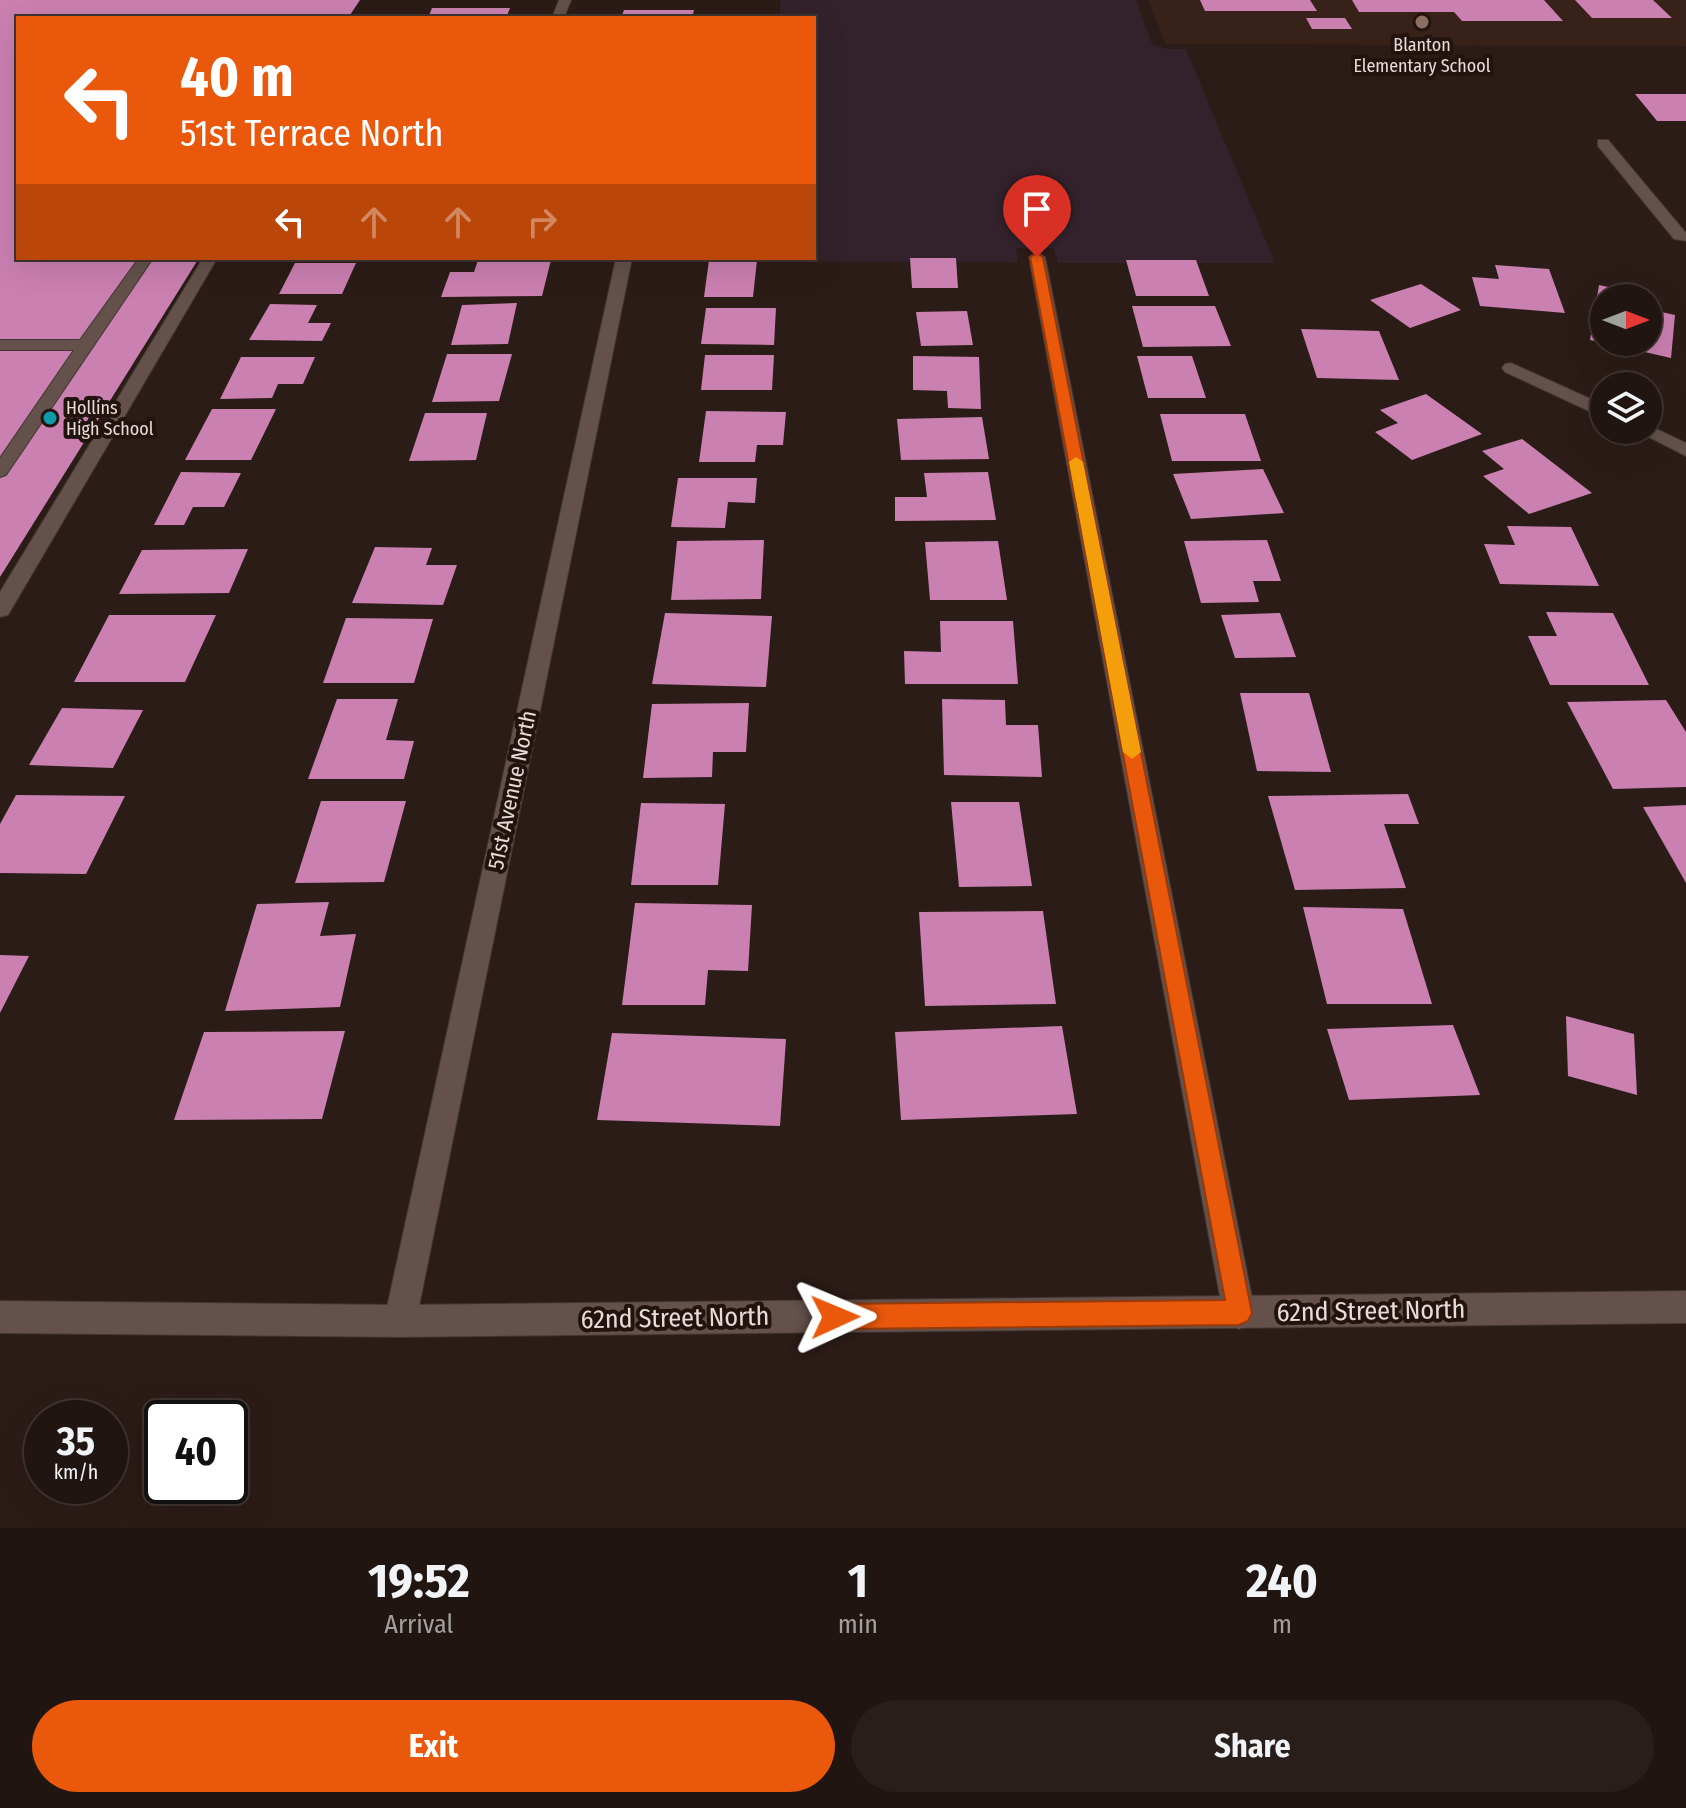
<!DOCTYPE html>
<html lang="en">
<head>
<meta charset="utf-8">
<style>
  :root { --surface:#211511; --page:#291e1a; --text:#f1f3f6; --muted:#a29f9f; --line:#3e3431; --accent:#ea580c }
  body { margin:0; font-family:"Fira Sans Condensed",sans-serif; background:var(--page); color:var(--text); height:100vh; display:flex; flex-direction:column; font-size:30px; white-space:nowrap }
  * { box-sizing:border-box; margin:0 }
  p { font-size:26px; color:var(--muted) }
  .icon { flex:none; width:44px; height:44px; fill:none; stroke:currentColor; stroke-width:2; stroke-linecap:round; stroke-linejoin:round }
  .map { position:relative; height:1528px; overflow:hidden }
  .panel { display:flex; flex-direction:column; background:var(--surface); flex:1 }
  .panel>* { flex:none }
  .guide { position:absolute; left:16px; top:16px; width:800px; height:244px; border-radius:0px; box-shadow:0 8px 32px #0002,0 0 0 2px var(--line); background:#ea580c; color:#fff; overflow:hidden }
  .needle { width:52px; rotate:90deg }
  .controls { position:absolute; left:1590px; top:284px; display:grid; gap:16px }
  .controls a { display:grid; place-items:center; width:72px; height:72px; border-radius:50%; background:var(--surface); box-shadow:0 8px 32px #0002,0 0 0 2px var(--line); font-size:40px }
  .speed { position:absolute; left:24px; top:1400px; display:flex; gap:16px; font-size:40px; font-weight:700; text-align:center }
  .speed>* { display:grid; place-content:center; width:104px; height:104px; border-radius:50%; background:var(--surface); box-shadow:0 8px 32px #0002,0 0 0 2px var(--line); line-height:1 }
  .speed small { font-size:20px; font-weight:400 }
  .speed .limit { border:4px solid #111; border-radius:12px; background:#fff; color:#111 }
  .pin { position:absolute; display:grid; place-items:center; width:68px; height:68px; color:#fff; margin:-82px -34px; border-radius:50% 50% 50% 0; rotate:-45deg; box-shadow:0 0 8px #0007 }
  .pin .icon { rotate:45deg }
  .me { position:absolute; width:88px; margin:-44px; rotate:89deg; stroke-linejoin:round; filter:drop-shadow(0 0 6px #0008) }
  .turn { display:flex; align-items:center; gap:28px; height:168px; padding:0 32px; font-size:36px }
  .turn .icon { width:104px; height:104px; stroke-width:2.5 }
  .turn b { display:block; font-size:56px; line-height:68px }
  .lanes { display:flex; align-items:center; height:76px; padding:0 32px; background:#0003; justify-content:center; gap:40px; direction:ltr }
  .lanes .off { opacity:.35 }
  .eta { display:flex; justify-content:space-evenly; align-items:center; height:136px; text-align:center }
  .eta b { font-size:48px; font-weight:700; line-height:56px }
  .button { display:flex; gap:16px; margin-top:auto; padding:16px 32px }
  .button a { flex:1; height:92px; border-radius:48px; background:var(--accent); color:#fff; font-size:32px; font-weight:700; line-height:92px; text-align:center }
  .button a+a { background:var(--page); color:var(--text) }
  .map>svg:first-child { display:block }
</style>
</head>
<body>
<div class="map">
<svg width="1686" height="1528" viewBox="0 0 1686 1528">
  <rect width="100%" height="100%" fill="#2c1c17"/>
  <!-- commercial -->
  <polygon fill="#33222b" points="781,0 1136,0 1152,44 1168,49 1186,49 1275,263 1058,263 1054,248 1016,248 1018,262 749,261 749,258 814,258 814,18 779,18"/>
  <!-- built -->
  <polygon fill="#372119" points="1148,0 1686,0 1686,46 1166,44"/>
  <!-- building -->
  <g fill="#ca80b1">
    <polygon points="0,0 360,0 348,18 18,18 18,258 199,258 0,577"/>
    <polygon points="1200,0 1310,0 1317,11 1205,11"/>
    <polygon points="1352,0 1544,0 1563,21 1462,21 1454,12 1359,12"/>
    <polygon points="1575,0 1653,0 1672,18 1592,18"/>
    <polygon points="432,8 510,8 506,18 428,18"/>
    <polygon points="624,10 694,10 692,18 621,18"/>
    <polygon points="1306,18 1345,18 1352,29 1312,29"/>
    <polygon points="1635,94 1686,94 1686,121 1657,121"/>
    <polygon points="910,258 956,258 958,288 912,288"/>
    <polygon points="478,260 551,260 542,296 441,297 450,272 474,272"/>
    <polygon points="709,260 757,260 753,297 704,297"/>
    <polygon points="1126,260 1196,260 1209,296 1136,296"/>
    <polygon points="295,263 356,263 342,294 279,294"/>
    <polygon points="1495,265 1549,269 1565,313 1480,306 1472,277 1499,279"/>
    <polygon points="1421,284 1461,310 1410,328 1370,300"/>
    <polygon points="1599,285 1654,297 1604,298 1604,343 1590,340"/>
    <polygon points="517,303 508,344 451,345 462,305"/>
    <polygon points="270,304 317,305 308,323 331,323 322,341 249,340"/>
    <polygon points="1132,306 1215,306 1231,346 1143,347"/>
    <polygon points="706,308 776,308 774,345 701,344"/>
    <polygon points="1648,309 1675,315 1671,358 1605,343 1648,342"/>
    <polygon points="967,311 973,345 921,346 916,312"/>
    <polygon points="1301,329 1379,331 1399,380 1317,378"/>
    <polygon points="447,354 512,354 499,401 432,402"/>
    <polygon points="705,355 774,355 772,390 701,390"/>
    <polygon points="913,356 979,357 981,409 948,408 947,391 913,390"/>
    <polygon points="1137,356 1192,356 1206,398 1148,398"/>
    <polygon points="241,357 315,357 303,384 278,384 272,398 220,399"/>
    <polygon points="1426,394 1482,434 1412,460 1375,432 1398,423 1380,410"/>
    <polygon points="212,409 276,409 251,460 185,460"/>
    <polygon points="706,411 786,412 783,445 757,445 755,462 699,462"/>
    <polygon points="425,413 487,413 476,460 409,461"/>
    <polygon points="1160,414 1245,414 1261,461 1172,461"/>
    <polygon points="982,417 989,459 901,460 897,419"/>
    <polygon points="1522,439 1592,493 1529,514 1483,476 1504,469 1482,451"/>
    <polygon points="1263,469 1284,513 1191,519 1173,474"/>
    <polygon points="181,472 241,473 224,507 193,507 184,525 154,525"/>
    <polygon points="988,472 996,520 895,521 895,497 927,497 924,473"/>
    <polygon points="678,478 757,478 755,503 728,502 725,528 671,527"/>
    <polygon points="1507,526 1571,527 1599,586 1500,584 1484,544 1515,545"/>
    <polygon points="764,540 761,599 671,600 677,541"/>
    <polygon points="1267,540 1281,581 1253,581 1259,602 1201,603 1184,541"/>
    <polygon points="998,541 1007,600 930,600 925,542"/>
    <polygon points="375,547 432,548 426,565 457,565 443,605 352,603"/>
    <polygon points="248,549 229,593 119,594 142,550"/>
    <polygon points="1546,612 1613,613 1649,685 1550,685 1528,636 1557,636"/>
    <polygon points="665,613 772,616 766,687 652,684"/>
    <polygon points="1280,613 1296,657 1235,658 1221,615"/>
    <polygon points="109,615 216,615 185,682 74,682"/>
    <polygon points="346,618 433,619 414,683 323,683"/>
    <polygon points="940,621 1013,621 1018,684 905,684 904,651 941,652"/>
    <polygon points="1240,693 1309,693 1331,772 1257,771"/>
    <polygon points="337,699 398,699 386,740 414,741 404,779 308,779"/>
    <polygon points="942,699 1005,700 1006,725 1038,725 1042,777 944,775"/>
    <polygon points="1666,700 1686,732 1686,787 1613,789 1567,702"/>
    <polygon points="749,703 746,752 713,752 712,777 643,778 652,704"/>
    <polygon points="62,708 143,710 113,768 29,765"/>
    <polygon points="1408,794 1419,824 1384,824 1406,888 1295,890 1268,796"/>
    <polygon points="16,795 125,796 86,874 0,873 0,824"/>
    <polygon points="321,801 406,801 384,882 295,883"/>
    <polygon points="951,802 1019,802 1032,886 959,887"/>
    <polygon points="641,803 725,804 718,885 631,885"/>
    <polygon points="1686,805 1686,883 1643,807"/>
    <polygon points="329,902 320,936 356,934 340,1007 225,1011 257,904"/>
    <polygon points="635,903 752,905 748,971 708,970 705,1005 622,1005"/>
    <polygon points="1303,907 1403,909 1432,1004 1327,1004"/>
    <polygon points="1043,911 1056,1004 925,1006 919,912"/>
    <polygon points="0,955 29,956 0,1013"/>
    <polygon points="1566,1016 1634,1034 1637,1095 1568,1076"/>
    <polygon points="1453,1025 1480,1095 1349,1100 1327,1029"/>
    <polygon points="1062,1026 1077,1114 901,1120 895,1032"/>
    <polygon points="345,1031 322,1119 174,1120 204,1032"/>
    <polygon points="612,1033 786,1039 780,1126 597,1120"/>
  </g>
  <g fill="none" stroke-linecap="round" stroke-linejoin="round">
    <defs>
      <g id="service">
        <polygon points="1598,140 1608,140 1686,233 1686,241 1674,239 1598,146"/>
        <polygon points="139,258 153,258 6,475 0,477 0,458 74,350 0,350 0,340 80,340"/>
      </g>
      <g id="minor">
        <polygon points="559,0 571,0 564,18 552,18"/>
        <polygon points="1037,252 1045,257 1255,1313 1250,1324 1239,1329 1228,1324 1223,1313 1029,257"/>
        <polygon points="203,258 213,259 215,262 8,615 0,617 0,592"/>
        <polygon points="616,258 632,258 416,1321 412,1333 400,1337 388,1333 384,1321"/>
        <polygon points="1511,363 1604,405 1604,418 1505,372 1502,368 1505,364"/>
        <polygon points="1648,425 1686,443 1686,456 1635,430 1648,430"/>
      </g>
      <polygon id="tertiary" points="1686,1291 1686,1323 400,1337 0,1333 0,1301 400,1305"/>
    </defs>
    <!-- service casing -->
    <use href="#service" stroke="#423632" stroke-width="2"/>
    <!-- minor casing -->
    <use href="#minor" stroke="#423632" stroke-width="2"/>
    <!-- tertiary casing -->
    <use href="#tertiary" stroke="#423632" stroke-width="2"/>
    <!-- service -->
    <use href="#service" fill="#64514b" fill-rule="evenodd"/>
    <!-- minor -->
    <use href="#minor" fill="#64514b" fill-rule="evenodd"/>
    <!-- tertiary -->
    <use href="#tertiary" fill="#64514b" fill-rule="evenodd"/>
  </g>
  <!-- route -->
  <polygon fill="#ea580c" stroke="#983908" stroke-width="2" points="1037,253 1043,257 1252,1313 1248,1321 1239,1325 835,1329 826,1326 823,1317 826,1308 835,1304 1225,1300 1030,257"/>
  <!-- slow -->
  <polygon fill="#f59e0b" points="1076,457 1083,462 1141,752 1132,759 1123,752 1069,462"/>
  <!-- markers -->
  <circle fill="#8d6e63" stroke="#22130e" stroke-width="3" cx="1422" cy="22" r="8"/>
  <circle fill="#0f9aa8" stroke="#22130e" stroke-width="3" cx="50" cy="418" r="8"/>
  <g text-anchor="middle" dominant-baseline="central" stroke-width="8" stroke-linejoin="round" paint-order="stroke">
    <!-- far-poi labels -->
    <g font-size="18" fill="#e7dbd8" stroke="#22130e">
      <text x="1422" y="45">Blanton<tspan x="1422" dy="21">Elementary School</tspan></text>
      <text x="66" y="408" text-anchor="start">Hollins<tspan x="66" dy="21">High School</tspan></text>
    </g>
    <!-- street labels -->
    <g font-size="22" fill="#e7dbd8" stroke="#22130e">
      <text transform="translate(512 790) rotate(-78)">51st Avenue North</text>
    </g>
    <!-- near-street labels -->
    <g font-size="26" fill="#e7dbd8" stroke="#22130e">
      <text transform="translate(1371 1311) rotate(-1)">62nd Street North</text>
      <text transform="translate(675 1318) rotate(-1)">62nd Street North</text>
    </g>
  </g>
</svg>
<div class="controls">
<a><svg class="needle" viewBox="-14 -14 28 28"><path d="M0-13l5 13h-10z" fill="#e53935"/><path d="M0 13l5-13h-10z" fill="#a29f9f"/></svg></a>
<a><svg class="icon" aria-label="layers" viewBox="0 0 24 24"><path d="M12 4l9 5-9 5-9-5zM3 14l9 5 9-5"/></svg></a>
</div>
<div class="speed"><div>35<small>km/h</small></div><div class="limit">40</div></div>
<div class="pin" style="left:1037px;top:257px;background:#d93025"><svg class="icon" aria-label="arrive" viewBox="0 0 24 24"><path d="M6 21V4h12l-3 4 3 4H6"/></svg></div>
<svg class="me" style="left:835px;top:1317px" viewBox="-20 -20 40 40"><path d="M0-17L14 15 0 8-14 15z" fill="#ea580c" stroke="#fff" stroke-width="4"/></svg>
<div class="guide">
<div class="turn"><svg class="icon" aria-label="left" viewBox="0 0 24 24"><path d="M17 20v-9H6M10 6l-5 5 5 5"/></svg><div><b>40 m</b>51st Terrace North</div></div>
<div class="lanes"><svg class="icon" aria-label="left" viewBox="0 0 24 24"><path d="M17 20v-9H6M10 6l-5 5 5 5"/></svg><svg class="icon off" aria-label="ahead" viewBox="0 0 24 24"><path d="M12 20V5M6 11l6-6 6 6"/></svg><svg class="icon off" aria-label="ahead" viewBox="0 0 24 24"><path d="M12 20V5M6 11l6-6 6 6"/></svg><svg class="icon off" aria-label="right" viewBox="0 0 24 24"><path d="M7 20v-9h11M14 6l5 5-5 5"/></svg></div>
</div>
</div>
<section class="panel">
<div class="eta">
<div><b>19:52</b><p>Arrival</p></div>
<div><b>1</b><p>min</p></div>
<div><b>240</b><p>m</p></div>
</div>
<div class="button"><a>Exit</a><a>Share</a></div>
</section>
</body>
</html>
